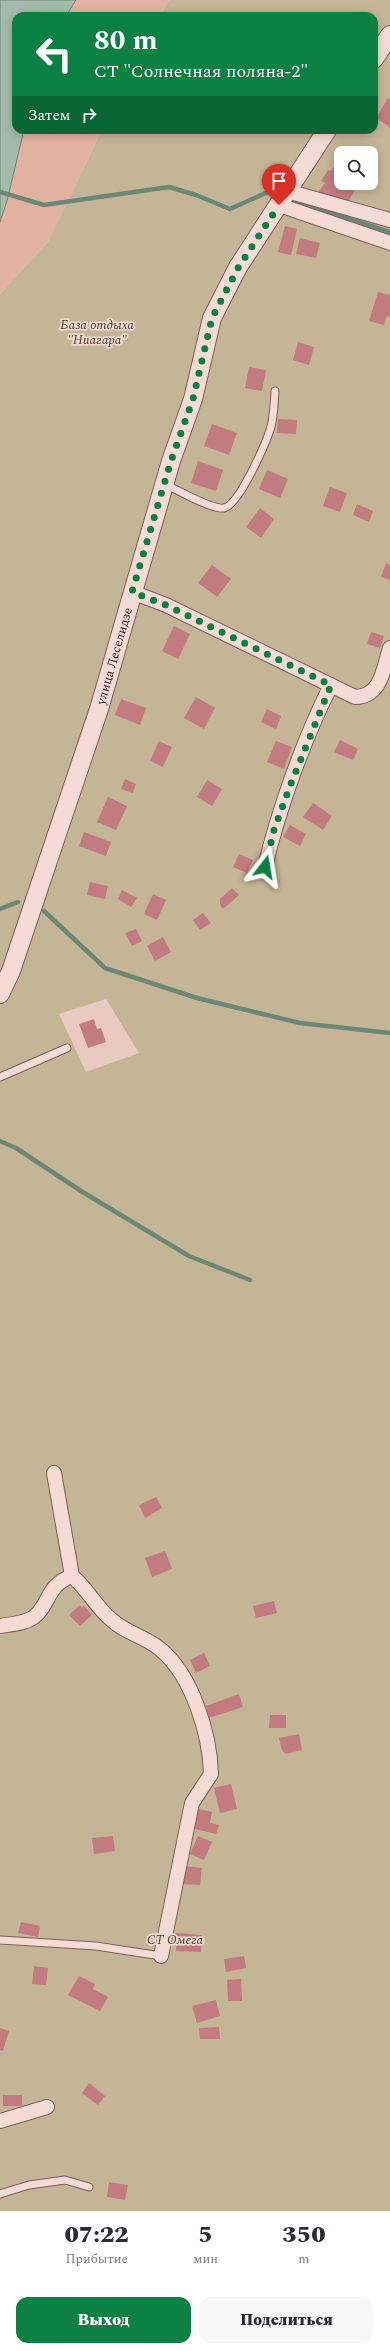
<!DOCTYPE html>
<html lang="ru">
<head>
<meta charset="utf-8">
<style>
  :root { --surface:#fff; --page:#f7f7f7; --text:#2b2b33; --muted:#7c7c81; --accent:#0b8043 }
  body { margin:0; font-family:Spectral,serif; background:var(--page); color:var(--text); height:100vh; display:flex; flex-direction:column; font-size:15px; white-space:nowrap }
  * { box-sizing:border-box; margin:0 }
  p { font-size:13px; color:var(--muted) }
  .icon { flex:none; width:22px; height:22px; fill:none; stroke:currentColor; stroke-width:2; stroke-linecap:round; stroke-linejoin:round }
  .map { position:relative; height:2211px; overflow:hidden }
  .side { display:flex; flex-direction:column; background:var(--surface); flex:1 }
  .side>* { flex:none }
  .top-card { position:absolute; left:12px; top:12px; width:366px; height:122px; border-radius:12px; box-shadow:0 2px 10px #0003; background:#0b8043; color:#fff; overflow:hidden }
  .fabs { position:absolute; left:334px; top:146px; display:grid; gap:8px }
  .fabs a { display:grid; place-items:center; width:44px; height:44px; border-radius:8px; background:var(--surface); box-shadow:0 2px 10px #0003; font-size:20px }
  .pin { position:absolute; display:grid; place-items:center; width:34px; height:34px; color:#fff; margin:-41px -17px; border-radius:50% 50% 50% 0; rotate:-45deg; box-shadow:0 0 4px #0007 }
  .pin .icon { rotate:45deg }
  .me { position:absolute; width:44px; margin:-22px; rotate:14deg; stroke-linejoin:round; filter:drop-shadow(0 0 3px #0008) }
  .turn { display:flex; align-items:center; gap:14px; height:84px; padding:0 16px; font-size:18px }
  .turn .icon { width:52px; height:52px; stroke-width:2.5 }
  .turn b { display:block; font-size:28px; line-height:34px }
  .then { display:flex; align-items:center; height:38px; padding:0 16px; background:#0003; gap:8px; font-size:15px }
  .eta { display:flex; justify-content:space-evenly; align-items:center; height:68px; text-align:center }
  .eta b { font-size:24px; font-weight:800; line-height:28px }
  .cta { display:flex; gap:8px; margin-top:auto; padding:8px 16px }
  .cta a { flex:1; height:46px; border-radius:12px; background:var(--accent); color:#fff; font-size:16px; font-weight:800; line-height:46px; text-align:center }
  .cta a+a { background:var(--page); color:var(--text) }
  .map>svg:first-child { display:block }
</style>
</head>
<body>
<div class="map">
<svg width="390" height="2211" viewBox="0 0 390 2211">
  <rect width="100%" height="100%" fill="#e8cac1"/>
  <!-- green -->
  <path fill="#c5b597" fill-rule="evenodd" d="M169,0H390V2211H0V294L48,242L102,130H374V16H160ZM341,153H371V183H341ZM106,999L139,1053L86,1072L59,1014Z"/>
  <!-- sand -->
  <g fill="#e2b2a1">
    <polygon points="76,0 169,0 160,16 66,16"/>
    <polygon points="24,130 102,130 48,242 0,294 0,222 7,201"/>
  </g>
  <!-- water -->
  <polygon fill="#a3bba9" stroke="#6c8874" points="0,0 76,0 66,16 16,16 16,130 24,130 7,201 0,222"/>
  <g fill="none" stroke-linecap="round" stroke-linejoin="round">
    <!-- stream -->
    <g stroke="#6c8874" stroke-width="4.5">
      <polyline points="0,192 44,205 169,187 196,195 230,209 268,192 276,194"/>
      <polyline points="295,201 390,232"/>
      <polyline points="0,909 18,902"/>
      <polyline points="44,911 105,968 197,998 300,1023 390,1033"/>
      <polyline points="0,1141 16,1148 81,1191 189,1256 250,1280"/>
    </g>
  </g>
  <!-- building -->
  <g fill="#c27b7e">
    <polygon points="388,98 390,100 390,127 376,118"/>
    <polygon points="337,161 341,164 341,183 359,183 344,209 318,193 325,183 321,181 328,170 331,171"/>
    <polygon points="285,226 297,229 291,255 278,252"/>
    <polygon points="300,238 320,243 316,258 296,254"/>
    <polygon points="378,292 390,295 390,317 387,316 384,325 369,321"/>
    <polygon points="298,342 314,347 309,365 293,360"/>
    <polygon points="249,367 266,370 262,391 245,388"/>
    <polygon points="278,419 297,420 296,434 277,433"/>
    <polygon points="212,424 237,433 229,455 204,446"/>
    <polygon points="198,461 223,470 216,491 191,483"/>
    <polygon points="267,470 288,479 280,498 259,489"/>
    <polygon points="330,487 347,493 340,512 323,506"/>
    <polygon points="357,504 373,511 369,522 353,515"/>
    <polygon points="260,508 274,519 261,538 246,527"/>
    <polygon points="386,563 390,565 390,580 381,577"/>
    <polygon points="212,565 231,579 217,597 198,583"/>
    <polygon points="174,626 190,634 178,659 162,651"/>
    <polygon points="371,632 384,636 380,648 367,644"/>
    <polygon points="196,697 215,708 204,729 184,718"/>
    <polygon points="121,699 146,708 140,725 115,715"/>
    <polygon points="267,709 281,716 276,729 261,722"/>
    <polygon points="340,740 358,749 353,760 334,752"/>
    <polygon points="159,741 172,747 163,767 150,761"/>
    <polygon points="276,741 292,747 284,769 267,762"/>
    <polygon points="125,779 136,784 133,793 121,789"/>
    <polygon points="207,780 222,789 212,806 197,797"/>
    <polygon points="108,797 127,806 116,830 97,822"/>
    <polygon points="313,803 332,816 323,830 303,817"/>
    <polygon points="290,825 306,834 300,846 283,837"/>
    <polygon points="84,832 111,842 106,856 79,846"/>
    <polygon points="239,854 253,860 247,873 233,867"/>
    <polygon points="90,882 108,886 105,899 87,895"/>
    <polygon points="232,888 239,895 223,909 220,905 220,899"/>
    <polygon points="122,890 137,898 131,907 118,899"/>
    <polygon points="153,894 166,900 157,920 144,914"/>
    <polygon points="203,913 211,923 200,930 193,920"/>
    <polygon points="136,929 142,941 132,946 125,933"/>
    <polygon points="163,937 171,952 155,961 147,946"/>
    <polygon points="94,1019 97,1029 101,1028 106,1042 88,1048 79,1024"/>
    <polygon points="156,1497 162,1508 145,1518 139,1505"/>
    <polygon points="165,1551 172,1569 152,1577 145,1558"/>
    <polygon points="274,1601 277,1613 256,1618 253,1606"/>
    <polygon points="80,1605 82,1608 84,1606 92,1615 80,1626 69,1615"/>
    <polygon points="204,1653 210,1666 196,1673 190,1660"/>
    <polygon points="239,1694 243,1707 209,1718 206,1706"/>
    <polygon points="270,1715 286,1715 286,1728 269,1728"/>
    <polygon points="299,1734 302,1750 286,1754 282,1751 279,1738"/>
    <polygon points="231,1784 237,1809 220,1813 214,1788"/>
    <polygon points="195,1808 212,1812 210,1823 219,1825 216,1834 191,1828"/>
    <polygon points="113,1836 115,1851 94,1854 92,1838"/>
    <polygon points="198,1836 212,1842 204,1860 190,1854"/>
    <polygon points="185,1866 202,1868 200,1885 183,1884"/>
    <polygon points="21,1922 40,1926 38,1937 18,1933"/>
    <polygon points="176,1933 202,1935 201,1952 176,1951"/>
    <polygon points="244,1956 246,1968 226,1972 224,1959"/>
    <polygon points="34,1966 48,1968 46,1985 32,1984"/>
    <polygon points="79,1976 95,1984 93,1989 108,1997 100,2011 68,1995"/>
    <polygon points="241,1979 242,2001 228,2001 227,1980"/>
    <polygon points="216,2000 220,2016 197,2023 192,2006"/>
    <polygon points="219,2027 220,2039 200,2039 199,2028"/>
    <polygon points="0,2028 9,2031 3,2051 0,2050"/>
    <polygon points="89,2083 105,2096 98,2105 82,2093"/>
    <rect x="3" y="2095" width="19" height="11"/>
    <polygon points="109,2182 128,2185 125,2200 107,2197"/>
  </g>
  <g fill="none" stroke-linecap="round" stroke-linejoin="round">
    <defs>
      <g id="service">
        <path d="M165,484C177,490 213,510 224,508C239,505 265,445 270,430C274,419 274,403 275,391"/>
        <polyline points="0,1077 67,1048"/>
        <polyline points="0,1940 96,1946 161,1956"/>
        <polyline points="0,2194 29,2185 65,2180 89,2187"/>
      </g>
      <g id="minor">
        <polyline points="287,191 390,220"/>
        <polyline points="279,205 390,243"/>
        <path d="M132,592L166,605L355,697C382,696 383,669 390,648"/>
        <path d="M265,867C279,808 304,739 331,685"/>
        <path d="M54,1473L72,1576C88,1589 96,1608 113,1621C126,1633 146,1637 160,1649C192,1675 210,1734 211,1774L192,1803L161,1956"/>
        <path d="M0,1626C11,1624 24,1624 34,1617C50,1605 46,1585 72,1576"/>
        <polyline points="0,2121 47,2107"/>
      </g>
      <g id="tertiary">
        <polyline points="374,59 390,35"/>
        <path id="s1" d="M0,994L11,971L99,709L171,461L193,399L212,318L238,267L327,130"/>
      </g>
    </defs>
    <!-- service casing -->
    <use href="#service" stroke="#805d5b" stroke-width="9"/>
    <!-- minor casing -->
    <use href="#minor" stroke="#805d5b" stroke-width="16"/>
    <!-- tertiary casing -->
    <use href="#tertiary" stroke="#805d5b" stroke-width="20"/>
    <!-- service -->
    <use href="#service" stroke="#f4dbd3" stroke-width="7"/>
    <!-- minor -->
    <use href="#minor" stroke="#f4dbd3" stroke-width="14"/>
    <!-- tertiary -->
    <use href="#tertiary" stroke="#f4dbd3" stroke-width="18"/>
  </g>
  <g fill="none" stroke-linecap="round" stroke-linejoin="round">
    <!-- route -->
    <polyline stroke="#0b8043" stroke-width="7" stroke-dasharray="0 12.6" points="265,867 274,830 290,786 331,685 166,605 132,592 171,461 193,399 212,318 238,268 279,205"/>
  </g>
  <g text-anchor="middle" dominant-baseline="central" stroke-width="3.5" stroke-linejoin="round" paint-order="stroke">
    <!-- park labels -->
    <g font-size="13" font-style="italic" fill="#4b4326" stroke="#f1d8d0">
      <text x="97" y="325">База отдыха<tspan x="97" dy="15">"Ниагара"</tspan></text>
      <text x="175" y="1940">СТ Омега</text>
    </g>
    <!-- street labels -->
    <g font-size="13" fill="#311e1d" stroke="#f1d8d0">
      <text stroke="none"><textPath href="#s1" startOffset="357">улица Леселидзе</textPath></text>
    </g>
  </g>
</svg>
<div class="fabs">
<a><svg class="icon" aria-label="search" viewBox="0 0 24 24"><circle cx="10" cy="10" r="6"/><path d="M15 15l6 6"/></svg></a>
</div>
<div class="pin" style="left:279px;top:205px;background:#d93025"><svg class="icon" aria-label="arrive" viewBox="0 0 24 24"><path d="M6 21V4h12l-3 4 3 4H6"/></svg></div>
<svg class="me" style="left:265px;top:867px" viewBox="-20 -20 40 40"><path d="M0-17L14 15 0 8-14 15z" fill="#0b8043" stroke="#fff" stroke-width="4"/></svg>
<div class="top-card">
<div class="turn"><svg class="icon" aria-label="left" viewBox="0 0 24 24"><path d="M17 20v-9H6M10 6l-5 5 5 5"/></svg><div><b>80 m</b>СТ &quot;Солнечная поляна-2&quot;</div></div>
<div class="then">Затем<svg class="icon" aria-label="right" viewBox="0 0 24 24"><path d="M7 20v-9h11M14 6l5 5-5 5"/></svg></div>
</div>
</div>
<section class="side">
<div class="eta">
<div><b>07:22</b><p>Прибытие</p></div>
<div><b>5</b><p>мин</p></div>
<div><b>350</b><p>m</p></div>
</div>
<div class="cta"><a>Выход</a><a>Поделиться</a></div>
</section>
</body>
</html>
